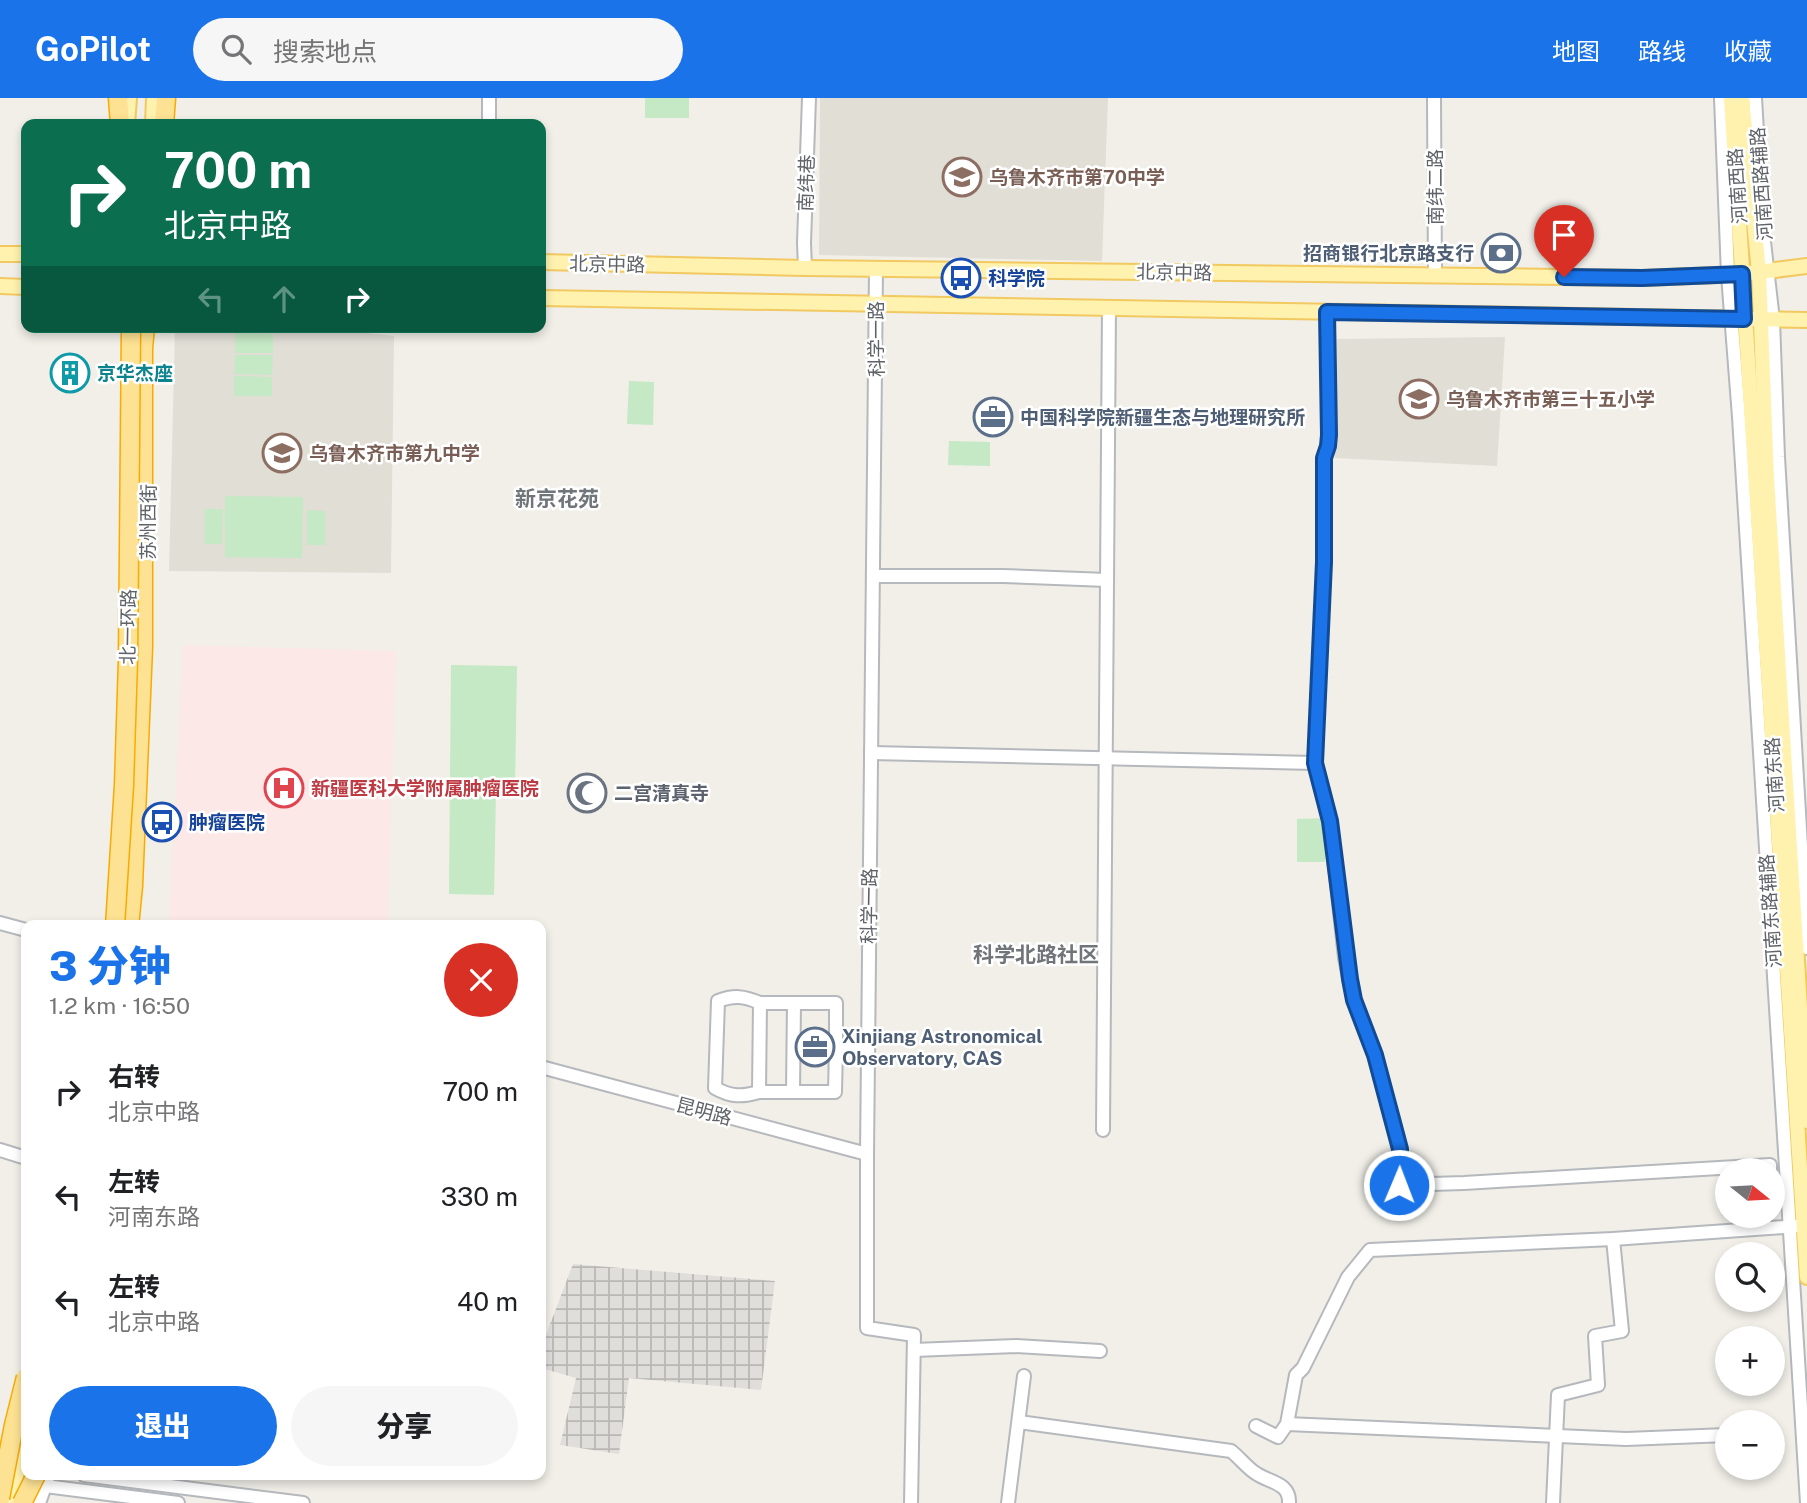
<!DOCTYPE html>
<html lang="zh">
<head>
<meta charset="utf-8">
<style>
  :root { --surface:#fff; --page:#f6f6f6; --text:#202124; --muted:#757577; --accent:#1a73e8 }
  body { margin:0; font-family:"Public Sans","Noto Sans SC",sans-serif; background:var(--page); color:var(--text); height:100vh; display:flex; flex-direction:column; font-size:26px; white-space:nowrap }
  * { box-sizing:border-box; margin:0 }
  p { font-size:23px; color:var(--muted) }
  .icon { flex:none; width:38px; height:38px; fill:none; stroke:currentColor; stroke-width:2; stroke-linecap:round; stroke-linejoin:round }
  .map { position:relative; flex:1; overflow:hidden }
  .panel { position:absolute; left:21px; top:822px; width:525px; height:560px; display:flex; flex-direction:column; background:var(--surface); border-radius:14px; box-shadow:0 4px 10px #0003 }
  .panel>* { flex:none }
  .banner { position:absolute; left:21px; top:21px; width:525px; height:214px; border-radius:14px; box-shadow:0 4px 10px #0003; background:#0b6e4f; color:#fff; overflow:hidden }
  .needle { width:46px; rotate:108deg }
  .tools { position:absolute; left:1715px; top:1060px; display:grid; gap:14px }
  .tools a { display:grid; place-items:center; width:70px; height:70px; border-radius:50%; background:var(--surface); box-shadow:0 4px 10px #0003; font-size:35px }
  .pin { position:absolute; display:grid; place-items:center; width:60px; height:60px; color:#fff; margin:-72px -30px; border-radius:50% 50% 50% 0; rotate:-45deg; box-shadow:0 0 7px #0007 }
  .pin .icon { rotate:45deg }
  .me { position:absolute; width:77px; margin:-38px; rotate:1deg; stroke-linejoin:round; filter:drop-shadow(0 0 5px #0008) }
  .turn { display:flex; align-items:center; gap:24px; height:147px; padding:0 28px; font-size:32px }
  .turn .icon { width:91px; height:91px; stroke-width:2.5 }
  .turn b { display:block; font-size:49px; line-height:60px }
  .lanes { display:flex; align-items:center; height:66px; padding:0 28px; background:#0003; justify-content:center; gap:35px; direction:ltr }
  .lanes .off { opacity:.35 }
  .round { display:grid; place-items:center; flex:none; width:74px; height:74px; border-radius:37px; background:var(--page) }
  .summary { display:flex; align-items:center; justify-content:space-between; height:119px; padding:0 28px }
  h1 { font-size:42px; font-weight:800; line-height:52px; color:var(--accent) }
  .action { display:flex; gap:14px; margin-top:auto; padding:14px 28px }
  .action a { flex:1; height:80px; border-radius:42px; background:var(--accent); color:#fff; font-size:28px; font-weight:800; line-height:80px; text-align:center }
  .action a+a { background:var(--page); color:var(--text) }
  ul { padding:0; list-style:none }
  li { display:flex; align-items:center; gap:21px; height:105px; padding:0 28px }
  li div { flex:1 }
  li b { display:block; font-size:26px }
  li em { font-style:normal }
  header { display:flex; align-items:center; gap:42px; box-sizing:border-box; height:98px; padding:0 35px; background:var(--accent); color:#fff }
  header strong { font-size:33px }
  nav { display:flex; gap:38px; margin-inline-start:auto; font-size:24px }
  .search { width:490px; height:63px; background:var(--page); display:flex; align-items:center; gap:18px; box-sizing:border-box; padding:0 24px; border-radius:38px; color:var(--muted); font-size:26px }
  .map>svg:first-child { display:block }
</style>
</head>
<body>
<header>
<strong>GoPilot</strong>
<div class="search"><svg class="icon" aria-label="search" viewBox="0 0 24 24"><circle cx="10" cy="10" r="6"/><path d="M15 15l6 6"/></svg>搜索地点</div>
<nav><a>地图</a><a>路线</a><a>收藏</a></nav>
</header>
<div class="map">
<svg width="1807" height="1405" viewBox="0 0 1807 1405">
  <defs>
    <pattern id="industrial-grid" width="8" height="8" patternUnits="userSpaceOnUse" patternTransform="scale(1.75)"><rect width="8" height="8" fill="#e0deda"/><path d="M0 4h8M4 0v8" fill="none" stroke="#b9b8b5"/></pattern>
  </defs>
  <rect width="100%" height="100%" fill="#f1efe8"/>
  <!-- industrial -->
  <polygon fill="url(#industrial-grid)" points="573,1166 775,1183 761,1292 629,1280 619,1356 560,1347 576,1280 541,1270 541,1250"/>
  <!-- education -->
  <g fill="#e1ded6">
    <polygon points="820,0 1108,0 1102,163 819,157"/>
    <polygon points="175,229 313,229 394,238 391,475 169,473"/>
    <polygon points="1505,239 1497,368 1335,360 1337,241"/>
  </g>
  <!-- medical -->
  <polygon fill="#fce8e6" points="183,547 396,553 387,828 169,828"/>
  <!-- garden -->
  <g fill="#c5e8c5">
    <rect x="645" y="0" width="44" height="20"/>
    <polygon points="235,235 273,236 273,255 235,255"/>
    <polygon points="235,257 273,257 272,277 234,276"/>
    <polygon points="234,278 272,279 272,298 234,298"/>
    <polygon points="629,283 654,284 653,327 627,326"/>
    <polygon points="949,343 990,344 990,368 948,367"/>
    <polygon points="225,398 303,399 302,460 225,459"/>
    <polygon points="205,411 223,411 222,446 205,446"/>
    <polygon points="307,412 325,413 325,447 307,447"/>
    <polygon points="451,567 517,568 515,692 496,692 494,797 449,796"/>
    <polygon points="1325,720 1325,764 1297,764 1297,721"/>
  </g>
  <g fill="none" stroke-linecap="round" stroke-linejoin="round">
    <defs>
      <g id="minor">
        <polyline points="1434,0 1435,178"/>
        <polyline points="1721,0 1728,177 1739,319 1807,1405"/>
        <polyline points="1755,0 1763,135 1773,222 1778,359 1807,850"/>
        <polyline points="489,26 489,0"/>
        <polyline points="805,170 804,145 809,0"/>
        <polyline points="876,171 867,1056 867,1230 914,1237 911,1405"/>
        <polyline points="1327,214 1329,337 1328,348 1324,360 1324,464 1315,665 1330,723 1345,860 1354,903 1375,957 1400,1051 1399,1087 1464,1085 1770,1067 1770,1073"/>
        <polyline points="873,478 1003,478 1107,482"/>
        <polyline points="871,655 1315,665"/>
        <polyline points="0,825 26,832"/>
        <polyline points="836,948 836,905 760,905 759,994 835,994 836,948 868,948"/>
        <polyline points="541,969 867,1056"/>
        <path d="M759,994C742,999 731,999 715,990L718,903C734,897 744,898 760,905"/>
        <polyline points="793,994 794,905"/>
        <polyline points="1103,1032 1109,210"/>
        <polyline points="0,1052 26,1060"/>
        <polyline points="914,1252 1016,1248 1100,1253"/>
        <path d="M1019,1324L1231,1353C1240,1360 1248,1371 1257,1376C1271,1385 1290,1385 1289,1405"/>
        <polyline points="1287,1326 1626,1341 1727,1337"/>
        <polyline points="1256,1328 1278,1339 1287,1326 1296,1277 1303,1270 1348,1179 1370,1152 1613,1141 1798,1128"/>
        <polyline points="84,1377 303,1405"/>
        <polyline points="14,1384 178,1405"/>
        <polyline points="39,1405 49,1377"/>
        <polyline points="1008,1405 1024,1278"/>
        <polyline points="1553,1405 1558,1297 1598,1287 1595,1238 1622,1233 1613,1141"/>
      </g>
      <g id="major">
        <polyline points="1731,0 1807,1179"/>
        <polyline points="1742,0 1759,174 1767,380 1807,1023"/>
        <polyline points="127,26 129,0"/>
        <polyline points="153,26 154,0"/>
        <polyline points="0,156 26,156"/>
        <polyline points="541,164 805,170 1642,180 1742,176 1807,168"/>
        <polyline points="0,188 26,189"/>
        <polyline points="541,200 1807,222"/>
        <polyline points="9,1405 26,1339"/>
      </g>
      <g id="highway">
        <polyline points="118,0 120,26"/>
        <polyline points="164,26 166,0"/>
        <polyline points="129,828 133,788 143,549 143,250 145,229"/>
        <polyline points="23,1335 26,1322"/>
      </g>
    </defs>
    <!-- minor casing -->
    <use href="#minor" stroke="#b5b8bc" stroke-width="16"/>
    <!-- major casing -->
    <use href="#major" stroke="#f2c960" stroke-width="18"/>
    <!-- highway casing -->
    <use href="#highway" stroke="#f9ab00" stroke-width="21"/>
    <!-- minor -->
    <use href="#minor" stroke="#fff" stroke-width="12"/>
    <!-- major -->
    <use href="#major" stroke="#fff2af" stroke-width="14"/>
    <!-- highway -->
    <use href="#highway" stroke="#fde293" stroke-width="18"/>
    <defs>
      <g id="highway-bridge">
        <polyline points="115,828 124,687 128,562 131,229"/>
        <polyline points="0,1400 14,1327 26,1279"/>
        <polyline points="22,1405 36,1377"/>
      </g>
    </defs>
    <!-- highway-bridge casing -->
    <use href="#highway-bridge" stroke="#f9ab00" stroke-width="21" stroke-linecap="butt"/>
    <!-- highway-bridge -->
    <use href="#highway-bridge" stroke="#fde293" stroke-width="18"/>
  </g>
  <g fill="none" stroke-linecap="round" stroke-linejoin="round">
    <defs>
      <polyline id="route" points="1399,1087 1400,1051 1375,957 1354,902 1350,881 1330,723 1315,665 1324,464 1324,360 1328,348 1329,337 1327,214 1744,221 1742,176 1642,180 1564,179"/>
    </defs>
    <!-- route casing -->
    <use href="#route" stroke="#114b97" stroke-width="18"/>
    <!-- route -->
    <use href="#route" stroke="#1a73e8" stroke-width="12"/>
  </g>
  <!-- icons -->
  <defs>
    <symbol id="school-ring" viewBox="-11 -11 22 22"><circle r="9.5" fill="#fff" stroke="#8d6e63" stroke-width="1.5"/><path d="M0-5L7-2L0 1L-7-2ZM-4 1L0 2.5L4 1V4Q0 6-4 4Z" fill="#8d6e63"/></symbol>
    <symbol id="bank-ring" viewBox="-11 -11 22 22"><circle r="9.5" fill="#fff" stroke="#5c6f8a" stroke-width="1.5"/><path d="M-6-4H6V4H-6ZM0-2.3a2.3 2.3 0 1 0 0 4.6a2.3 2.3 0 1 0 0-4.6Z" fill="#5c6f8a"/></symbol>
    <symbol id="bus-ring" viewBox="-11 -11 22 22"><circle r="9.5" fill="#fff" stroke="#1a4fb4" stroke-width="1.5"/><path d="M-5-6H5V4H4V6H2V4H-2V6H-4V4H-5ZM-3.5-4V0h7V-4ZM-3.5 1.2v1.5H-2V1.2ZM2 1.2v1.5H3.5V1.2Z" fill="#1a4fb4"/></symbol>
    <symbol id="building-ring" viewBox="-11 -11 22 22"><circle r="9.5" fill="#fff" stroke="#0f9aa8" stroke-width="1.5"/><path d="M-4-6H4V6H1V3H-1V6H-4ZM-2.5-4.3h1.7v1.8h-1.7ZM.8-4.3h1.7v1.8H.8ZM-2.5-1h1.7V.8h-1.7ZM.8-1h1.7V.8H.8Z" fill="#0f9aa8"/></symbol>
    <symbol id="office-ring" viewBox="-11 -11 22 22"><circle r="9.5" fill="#fff" stroke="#5c6f8a" stroke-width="1.5"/><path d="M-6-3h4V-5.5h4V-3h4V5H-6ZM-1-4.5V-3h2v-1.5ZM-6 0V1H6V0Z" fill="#5c6f8a"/></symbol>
    <symbol id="hospital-ring" viewBox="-11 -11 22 22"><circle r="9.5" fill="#fff" stroke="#e0444e" stroke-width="1.5"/><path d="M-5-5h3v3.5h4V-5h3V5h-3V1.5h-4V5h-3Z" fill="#e0444e"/></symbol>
    <symbol id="mosque-ring" viewBox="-11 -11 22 22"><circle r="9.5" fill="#fff" stroke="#6b7280" stroke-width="1.5"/><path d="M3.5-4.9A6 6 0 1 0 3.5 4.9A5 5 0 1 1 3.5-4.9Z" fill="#6b7280"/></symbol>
  </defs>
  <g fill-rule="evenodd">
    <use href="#school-ring" x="940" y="57" width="44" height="44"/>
    <use href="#bank-ring" x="1479" y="133" width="44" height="44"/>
    <use href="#bus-ring" x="939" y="158" width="44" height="44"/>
    <use href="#building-ring" x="48" y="253" width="44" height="44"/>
    <use href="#school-ring" x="1397" y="279" width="44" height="44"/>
    <use href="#office-ring" x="971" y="297" width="44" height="44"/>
    <use href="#school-ring" x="260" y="333" width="44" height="44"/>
    <use href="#hospital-ring" x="262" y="668" width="44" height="44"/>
    <use href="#mosque-ring" x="565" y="673" width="44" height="44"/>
    <use href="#bus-ring" x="140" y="702" width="44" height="44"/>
    <use href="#office-ring" x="793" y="927" width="44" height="44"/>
  </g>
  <g text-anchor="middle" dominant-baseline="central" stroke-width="5" stroke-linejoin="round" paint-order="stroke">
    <!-- education labels -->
    <g font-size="19" font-weight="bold" fill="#785e54" stroke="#fff" text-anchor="start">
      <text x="989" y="79">乌鲁木齐市第70中学</text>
      <text x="1446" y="301">乌鲁木齐市第三十五小学</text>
      <text x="309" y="355">乌鲁木齐市第九中学</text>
    </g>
    <!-- street labels -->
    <g font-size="19" fill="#5f6368" stroke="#fff">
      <text transform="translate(806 85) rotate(-88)">南纬巷</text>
      <text transform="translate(1761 86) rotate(-94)">河南西路辅路</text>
      <text transform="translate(1737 88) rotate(-94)">河南西路</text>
      <text transform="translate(1435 89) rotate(-90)">南纬二路</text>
      <text transform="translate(607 166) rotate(1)">北京中路</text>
      <text transform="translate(1174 174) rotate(1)">北京中路</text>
      <text transform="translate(876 241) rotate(-90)">科学一路</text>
      <text transform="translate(148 424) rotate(-90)">苏州西街</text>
      <text transform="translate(128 529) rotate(-89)">北一环路</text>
      <text transform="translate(1774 677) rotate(-94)">河南东路</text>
      <text transform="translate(869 808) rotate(-89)">科学一路</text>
      <text transform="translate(1770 813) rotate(-94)">河南东路辅路</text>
      <text transform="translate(704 1013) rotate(15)">昆明路</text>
    </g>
    <!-- service labels -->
    <g font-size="19" font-weight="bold" fill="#4e5e75" stroke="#fff" text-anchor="start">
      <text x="1474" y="155" text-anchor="end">招商银行北京路支行</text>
      <text x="1020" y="319">中国科学院新疆生态与地理研究所</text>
      <text x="842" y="938">Xinjiang Astronomical<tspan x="842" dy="22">Observatory, CAS</tspan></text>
    </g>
    <!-- transit labels -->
    <g font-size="19" font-weight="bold" fill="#164399" stroke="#fff" text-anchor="start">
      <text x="988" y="180">科学院</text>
      <text x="189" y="724">肿瘤医院</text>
    </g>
    <!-- culture labels -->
    <g font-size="19" font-weight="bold" fill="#0d838f" stroke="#fff" text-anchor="start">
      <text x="97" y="275">京华杰座</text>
    </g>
    <!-- health labels -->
    <g font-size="19" font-weight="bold" fill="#be3a42" stroke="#fff" text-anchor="start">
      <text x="311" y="690">新疆医科大学附属肿瘤医院</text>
    </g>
    <!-- worship labels -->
    <g font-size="19" font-weight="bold" fill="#5b616d" stroke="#fff" text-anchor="start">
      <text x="614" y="695">二宫清真寺</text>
    </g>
    <!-- neighbourhood labels -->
    <g font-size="21" font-weight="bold" fill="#70757a" stroke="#fff">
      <text x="557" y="400">新京花苑</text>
      <text x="1036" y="856">科学北路社区</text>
    </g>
  </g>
</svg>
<div class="tools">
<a><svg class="needle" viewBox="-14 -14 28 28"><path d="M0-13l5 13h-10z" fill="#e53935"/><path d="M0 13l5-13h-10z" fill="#757577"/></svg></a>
<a><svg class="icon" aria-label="search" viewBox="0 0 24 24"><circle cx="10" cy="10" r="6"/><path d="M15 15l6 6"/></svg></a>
<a>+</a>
<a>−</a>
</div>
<div class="pin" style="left:1564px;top:179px;background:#d93025"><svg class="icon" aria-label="arrive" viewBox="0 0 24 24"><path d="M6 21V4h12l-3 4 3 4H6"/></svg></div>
<svg class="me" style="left:1399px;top:1087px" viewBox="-20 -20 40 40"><circle r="17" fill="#1a73e8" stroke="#fff" stroke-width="3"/><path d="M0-11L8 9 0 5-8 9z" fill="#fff"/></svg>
<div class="banner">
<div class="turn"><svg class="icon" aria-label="right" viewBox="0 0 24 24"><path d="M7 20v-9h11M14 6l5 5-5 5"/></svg><div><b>700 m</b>北京中路</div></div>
<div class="lanes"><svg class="icon off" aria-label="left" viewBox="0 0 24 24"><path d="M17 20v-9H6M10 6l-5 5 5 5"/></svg><svg class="icon off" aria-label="ahead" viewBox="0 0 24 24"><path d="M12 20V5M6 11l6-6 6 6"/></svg><svg class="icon" aria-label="right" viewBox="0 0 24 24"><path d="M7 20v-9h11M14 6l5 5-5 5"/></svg></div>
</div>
<section class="panel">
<div class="summary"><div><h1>3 分钟</h1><p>1.2 km · 16:50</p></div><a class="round" style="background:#d93025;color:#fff"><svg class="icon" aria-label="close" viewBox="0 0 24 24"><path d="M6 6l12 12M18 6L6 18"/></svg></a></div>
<ul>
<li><svg class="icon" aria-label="right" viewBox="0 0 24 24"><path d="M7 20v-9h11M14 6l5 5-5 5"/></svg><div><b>右转</b><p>北京中路</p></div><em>700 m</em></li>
<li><svg class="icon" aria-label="left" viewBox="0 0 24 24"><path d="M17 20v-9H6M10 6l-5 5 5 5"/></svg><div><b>左转</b><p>河南东路</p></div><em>330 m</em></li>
<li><svg class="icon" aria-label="left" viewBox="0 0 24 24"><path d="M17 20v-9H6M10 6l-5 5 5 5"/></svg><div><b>左转</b><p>北京中路</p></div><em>40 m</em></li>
</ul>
<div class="action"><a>退出</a><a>分享</a></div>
</section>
</div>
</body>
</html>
